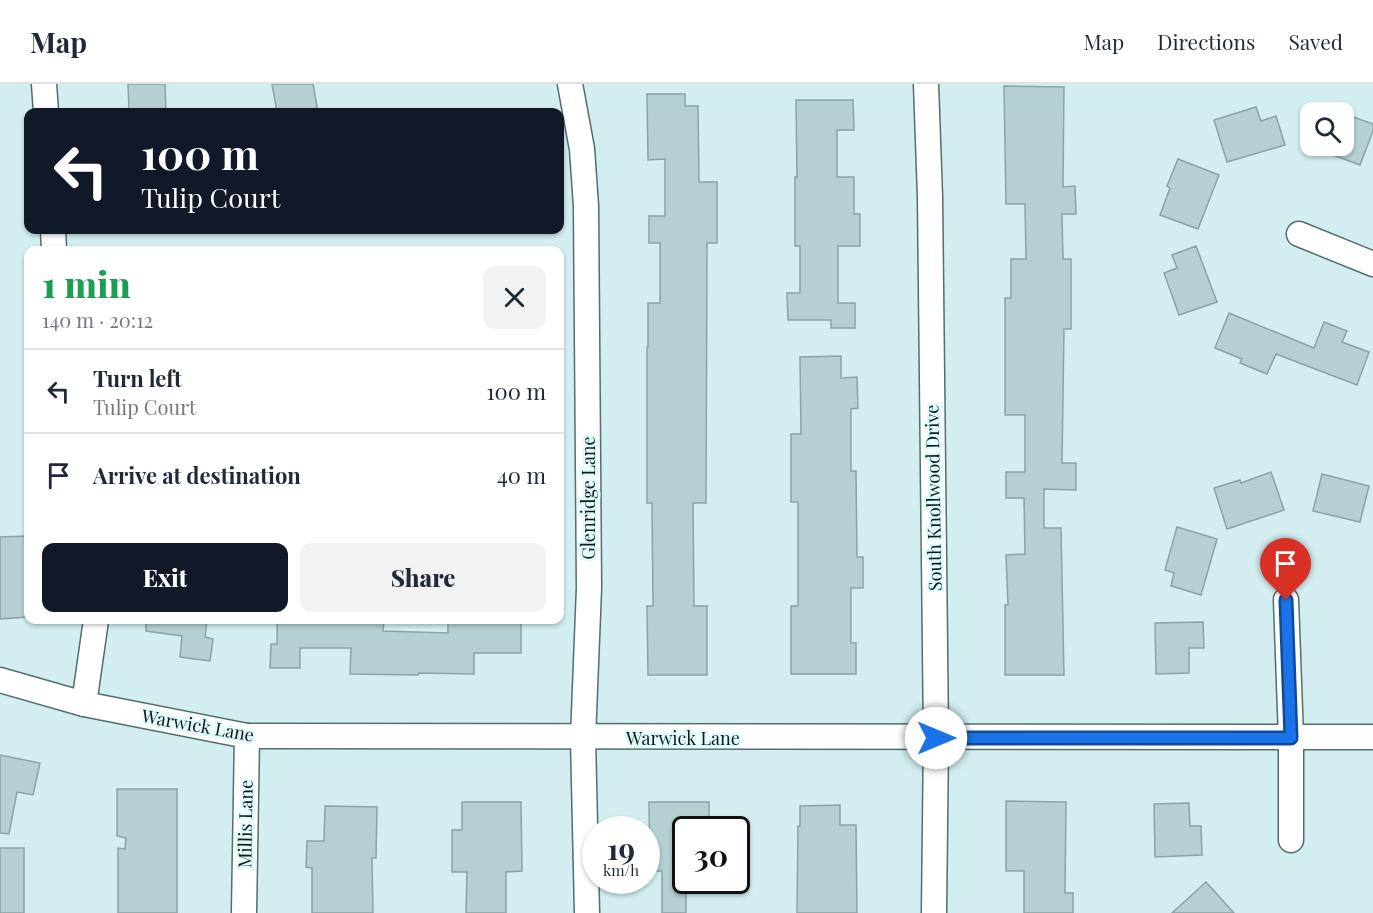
<!DOCTYPE html>
<html lang="en">
<head>
<meta charset="utf-8">
<style>
  :root { --surface:#fff; --page:#f2f2f3; --text:#1f2937; --muted:#747a83; --line:#e0e1e3; --accent:#111827 }
  body { margin:0; font-family:"Playfair Display",serif; background:var(--page); color:var(--text); height:100vh; display:flex; flex-direction:column; font-size:22px; white-space:nowrap }
  * { box-sizing:border-box; margin:0 }
  p { font-size:20px; color:var(--muted) }
  .icon { flex:none; width:33px; height:33px; fill:none; stroke:currentColor; stroke-width:2; stroke-linecap:round; stroke-linejoin:round }
  .map { position:relative; flex:1; overflow:hidden }
  .drawer { position:absolute; left:24px; top:162px; width:540px; height:378px; display:flex; flex-direction:column; background:var(--surface); border-radius:12px; box-shadow:0 2px 4px #0004 }
  .drawer>* { flex:none }
  .banner { position:absolute; left:24px; top:24px; width:540px; height:126px; border-radius:12px; box-shadow:0 2px 4px #0004; background:#111827; color:#fff; overflow:hidden }
  .buttons { position:absolute; left:1300px; top:18px; display:grid; gap:12px }
  .buttons a { display:grid; place-items:center; width:54px; height:54px; border-radius:12px; background:var(--surface); box-shadow:0 2px 4px #0004; font-size:30px }
  .speed { position:absolute; left:582px; top:732px; display:flex; gap:12px; font-size:30px; font-weight:700; text-align:center }
  .speed>* { display:grid; place-content:center; width:78px; height:78px; border-radius:50%; background:var(--surface); box-shadow:0 2px 4px #0004; line-height:1 }
  .speed small { font-size:15px; font-weight:400 }
  .speed .limit { border:3px solid #111; border-radius:9px; background:#fff; color:#111 }
  .pin { position:absolute; display:grid; place-items:center; width:51px; height:51px; color:#fff; margin:-62px -26px; border-radius:50% 50% 50% 0; rotate:-45deg; box-shadow:0 0 6px #0007 }
  .pin .icon { rotate:45deg }
  .me { position:absolute; width:66px; margin:-33px; rotate:90deg; stroke-linejoin:round; filter:drop-shadow(0 0 4px #0008) }
  .turn { display:flex; align-items:center; gap:21px; height:126px; padding:0 18px; font-size:27px }
  .turn .icon { width:78px; height:78px; stroke-width:2.5 }
  .turn b { display:block; font-size:42px; line-height:51px }
  .round { display:grid; place-items:center; flex:none; width:63px; height:63px; border-radius:12px; background:var(--page) }
  .head { display:flex; align-items:center; justify-content:space-between; height:102px; padding:0 18px }
  h1 { font-size:36px; font-weight:800; line-height:45px; color:#1e9e55 }
  .action { display:flex; gap:12px; margin-top:auto; padding:12px 18px }
  .action a { flex:1; height:69px; border-radius:12px; background:var(--accent); color:#fff; font-size:24px; font-weight:800; line-height:69px; text-align:center }
  .action a+a { background:var(--page); color:var(--text) }
  ul { padding:0; list-style:none }
  li { display:flex; align-items:center; gap:18px; height:84px; padding:0 18px; border-top:2px solid var(--line) }
  li div { flex:1 }
  li b { display:block; font-size:22px }
  li em { font-style:normal }
  header { display:flex; align-items:center; gap:36px; box-sizing:border-box; height:84px; padding:0 30px; background:var(--surface); border-bottom:2px solid var(--line) }
  header strong { font-size:28px }
  nav { display:flex; gap:33px; margin-inline-start:auto; font-size:21px }
  .map>svg:first-child { display:block }
</style>
</head>
<body>
<header>
<strong>Map</strong>
<nav><a>Map</a><a>Directions</a><a>Saved</a></nav>
</header>
<div class="map">
<svg width="1373" height="829" viewBox="0 0 1373 829">
  <rect width="100%" height="100%" fill="#d2eef0"/>
  <!-- building -->
  <g fill="#b4d0d2" stroke="#89a4a5" stroke-width="1.5">
    <polygon points="128,0 165,0 166,28 129,28"/>
    <polygon points="272,0 313,0 318,28 277,28"/>
    <polygon points="1004,2 1064,3 1063,103 1075,102 1076,130 1062,130 1063,175 1071,175 1071,245 1064,245 1062,379 1076,379 1076,406 1044,405 1044,444 1061,444 1064,591 1005,591 1005,521 1008,521 1006,471 1025,470 1024,414 1006,414 1006,388 1025,388 1025,331 1005,331 1005,214 1011,214 1011,175 1026,175 1025,120 1006,120"/>
    <polygon points="647,10 685,10 685,22 698,22 699,98 717,98 717,159 707,159 706,419 693,419 694,522 707,522 707,591 648,591 647,522 653,522 652,419 647,419 647,263 648,263 648,219 660,219 660,159 649,159 649,132 665,132 665,75 648,76"/>
    <polygon points="796,16 853,16 854,46 837,46 837,93 854,93 854,130 860,130 860,162 838,162 838,219 855,219 855,244 831,244 831,236 788,236 787,209 800,209 800,162 795,162 795,93 797,93"/>
    <polygon points="1256,23 1261,37 1276,32 1285,61 1227,78 1214,36"/>
    <polygon points="1348,31 1373,40 1373,47 1360,81 1306,61 1311,47 1311,62 1344,62 1344,33 1347,34"/>
    <polygon points="1178,75 1219,91 1198,145 1160,131 1170,104 1167,102"/>
    <polygon points="1196,162 1217,218 1179,231 1164,189 1177,184 1172,171"/>
    <polygon points="1229,229 1314,264 1324,238 1347,247 1342,258 1369,268 1357,301 1276,270 1267,290 1240,279 1242,275 1215,264"/>
    <polygon points="841,272 841,294 857,293 858,324 851,325 851,387 856,387 857,473 863,473 863,504 851,504 851,559 856,559 856,590 791,590 791,522 798,522 798,418 791,418 791,350 801,350 800,273"/>
    <polygon points="1271,388 1284,426 1227,445 1214,404 1240,396 1241,399"/>
    <polygon points="1322,390 1369,402 1360,438 1313,427"/>
    <polygon points="1177,443 1217,455 1201,511 1171,502 1174,489 1165,486"/>
    <polygon points="26,452 28,533 0,535 0,453"/>
    <polygon points="146,536 207,536 205,553 213,555 210,577 180,573 182,552 146,547"/>
    <polygon points="277,536 384,536 383,547 448,549 448,536 521,536 521,569 474,569 474,590 419,589 418,591 350,590 351,564 300,564 300,584 270,584 271,560 277,560"/>
    <polygon points="1203,538 1204,564 1189,564 1189,589 1156,590 1155,539"/>
    <polygon points="0,671 40,679 33,711 17,708 9,750 0,749"/>
    <polygon points="117,705 177,705 177,829 118,829 118,764 125,765 126,754 117,752"/>
    <polygon points="1006,717 1066,718 1065,809 1073,809 1073,829 1024,829 1024,787 1006,787"/>
    <polygon points="462,718 521,718 522,787 506,788 506,829 466,829 467,788 452,788 452,746 462,746"/>
    <polygon points="649,718 709,718 709,746 686,746 686,829 662,829 662,787 650,787"/>
    <polygon points="1189,719 1190,742 1201,742 1202,771 1155,773 1154,720"/>
    <polygon points="840,721 840,741 856,741 857,829 797,829 798,742 800,742 800,722"/>
    <polygon points="325,722 377,723 376,774 372,774 373,829 312,829 312,784 306,783 307,757 324,757"/>
    <rect x="0" y="764" width="24" height="65"/>
    <polygon points="1206,798 1234,829 1172,829"/>
  </g>
  <g fill="none" stroke-linecap="round" stroke-linejoin="round">
    <defs>
      <g id="minor">
        <polyline points="44,0 46,28"/>
        <polyline points="570,0 582,65 586,122 589,504 583,654 587,829"/>
        <polyline points="926,0 930,113 936,654 934,829"/>
        <polyline points="53,146 54,166"/>
        <polyline points="1299,150 1373,180"/>
        <polyline points="1286,516 1291,654 1291,756"/>
        <polyline points="0,596 84,620 247,652 1373,653"/>
        <polyline points="84,620 96,536"/>
        <polyline points="244,829 247,652"/>
      </g>
    </defs>
    <!-- minor casing -->
    <use href="#minor" stroke="#546d6e" stroke-width="27"/>
    <!-- minor -->
    <use href="#minor" stroke="#fff" stroke-width="24"/>
  </g>
  <g fill="none" stroke-linecap="round" stroke-linejoin="round">
    <defs>
      <polyline id="route" points="936,654 1291,654 1286,516"/>
    </defs>
    <!-- route casing -->
    <use href="#route" stroke="#114b97" stroke-width="15"/>
    <!-- route -->
    <use href="#route" stroke="#1a73e8" stroke-width="10"/>
  </g>
  <g text-anchor="middle" dominant-baseline="central" stroke-width="5" stroke-linejoin="round" paint-order="stroke">
    <!-- street labels -->
    <g font-size="18" fill="#101a1a" stroke="#dffbfd">
      <text transform="translate(588 414) rotate(-90)">Glenridge Lane</text>
      <text transform="translate(933 414) rotate(-91)">South Knollwood Drive</text>
      <text transform="translate(198 641) rotate(10)">Warwick Lane</text>
      <text x="683" y="654">Warwick Lane</text>
      <text transform="translate(245 740) rotate(-89)">Millis Lane</text>
    </g>
  </g>
</svg>
<div class="buttons">
<a><svg class="icon" aria-label="search" viewBox="0 0 24 24"><circle cx="10" cy="10" r="6"/><path d="M15 15l6 6"/></svg></a>
</div>
<div class="speed"><div>19<small>km/h</small></div><div class="limit">30</div></div>
<div class="pin" style="left:1286px;top:516px;background:#d93025"><svg class="icon" aria-label="arrive" viewBox="0 0 24 24"><path d="M6 21V4h12l-3 4 3 4H6"/></svg></div>
<svg class="me" style="left:936px;top:654px" viewBox="-20 -20 40 40"><circle r="19" fill="#fff"/><path d="M0-13L10 11 0 6-10 11z" fill="#1a73e8"/></svg>
<div class="banner">
<div class="turn"><svg class="icon" aria-label="left" viewBox="0 0 24 24"><path d="M17 20v-9H6M10 6l-5 5 5 5"/></svg><div><b>100 m</b>Tulip Court</div></div>
</div>
<section class="drawer">
<div class="head"><div><h1>1 min</h1><p>140 m · 20:12</p></div><a class="round"><svg class="icon" aria-label="close" viewBox="0 0 24 24"><path d="M6 6l12 12M18 6L6 18"/></svg></a></div>
<ul>
<li><svg class="icon" aria-label="left" viewBox="0 0 24 24"><path d="M17 20v-9H6M10 6l-5 5 5 5"/></svg><div><b>Turn left</b><p>Tulip Court</p></div><em>100 m</em></li>
<li><svg class="icon" aria-label="arrive" viewBox="0 0 24 24"><path d="M6 21V4h12l-3 4 3 4H6"/></svg><div><b>Arrive at destination</b></div><em>40 m</em></li>
</ul>
<div class="action"><a>Exit</a><a>Share</a></div>
</section>
</div>
</body>
</html>
